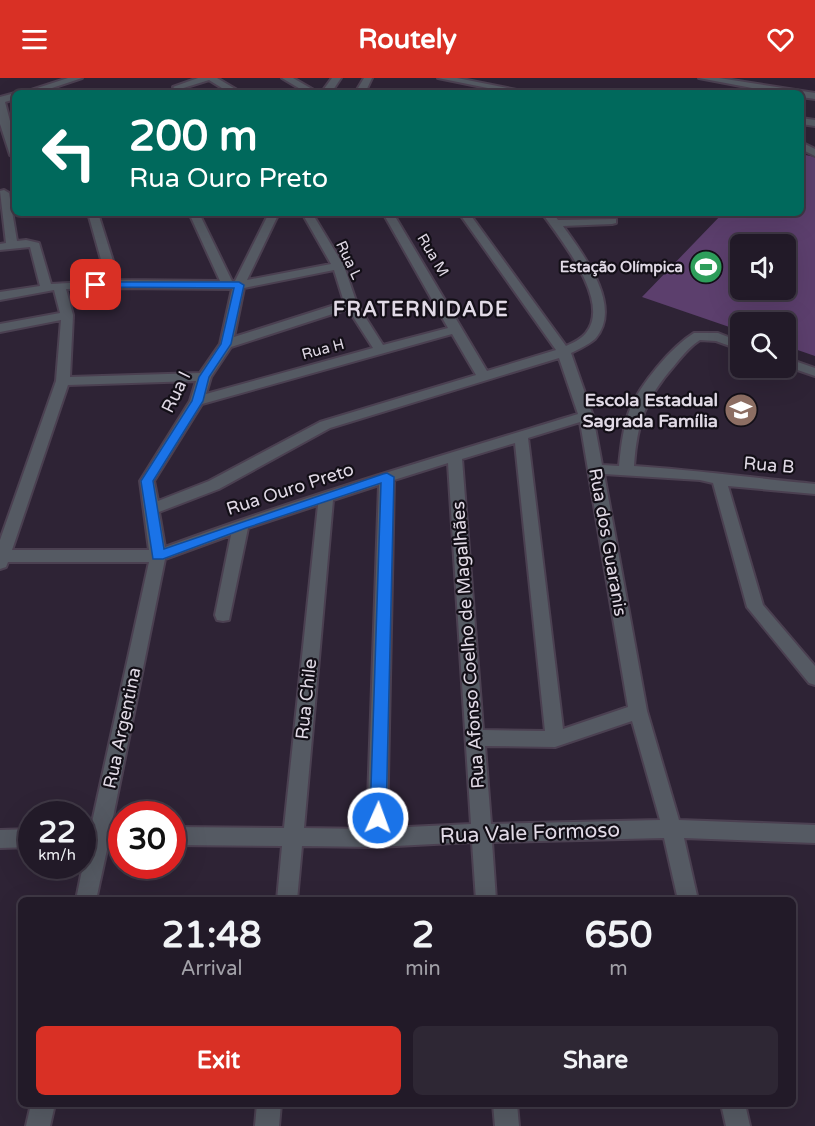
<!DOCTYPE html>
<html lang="en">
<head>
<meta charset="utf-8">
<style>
  :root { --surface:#221a28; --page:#2e2734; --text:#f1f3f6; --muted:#a2a1a8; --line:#3f3845; --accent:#d93025 }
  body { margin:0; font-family:"Varela Round",sans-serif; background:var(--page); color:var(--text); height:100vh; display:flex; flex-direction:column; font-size:22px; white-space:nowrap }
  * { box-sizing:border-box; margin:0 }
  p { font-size:20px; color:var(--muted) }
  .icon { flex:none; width:33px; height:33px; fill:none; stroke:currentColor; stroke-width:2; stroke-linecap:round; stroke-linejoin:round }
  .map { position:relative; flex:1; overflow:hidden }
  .sheet { position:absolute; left:18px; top:819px; width:778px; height:210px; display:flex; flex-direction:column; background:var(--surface); border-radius:9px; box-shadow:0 6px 24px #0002,0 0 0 2px var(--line) }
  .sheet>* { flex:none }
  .banner { position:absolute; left:12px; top:12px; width:792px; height:126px; border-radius:9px; box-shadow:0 6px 24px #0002,0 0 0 2px var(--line); background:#00695c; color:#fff; overflow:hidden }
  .fabs { position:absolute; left:730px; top:156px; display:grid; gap:12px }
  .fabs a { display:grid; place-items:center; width:66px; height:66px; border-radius:9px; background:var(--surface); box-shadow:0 6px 24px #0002,0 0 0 2px var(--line); font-size:30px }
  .speed { position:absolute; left:18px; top:723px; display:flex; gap:12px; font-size:30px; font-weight:700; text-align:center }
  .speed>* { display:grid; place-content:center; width:78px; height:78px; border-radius:50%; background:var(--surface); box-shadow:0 6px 24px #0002,0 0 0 2px var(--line); line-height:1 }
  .speed small { font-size:15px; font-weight:400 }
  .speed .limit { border:9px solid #d22; background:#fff; color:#111 }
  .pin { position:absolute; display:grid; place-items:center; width:51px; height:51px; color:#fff; margin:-26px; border-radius:12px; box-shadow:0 3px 9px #0006 }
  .me { position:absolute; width:66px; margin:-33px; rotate:2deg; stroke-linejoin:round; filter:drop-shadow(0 0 4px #0008) }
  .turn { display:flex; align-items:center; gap:21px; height:126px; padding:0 18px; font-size:27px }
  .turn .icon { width:78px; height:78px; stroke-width:2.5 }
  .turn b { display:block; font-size:42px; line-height:51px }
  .eta { display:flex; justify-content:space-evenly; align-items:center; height:102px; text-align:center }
  .eta b { font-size:36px; font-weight:800; line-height:42px }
  .button { display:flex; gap:12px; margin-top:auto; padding:12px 18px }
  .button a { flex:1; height:69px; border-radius:9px; background:var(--accent); color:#fff; font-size:24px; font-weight:800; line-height:69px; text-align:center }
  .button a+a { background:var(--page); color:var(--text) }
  header { display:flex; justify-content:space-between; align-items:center; height:78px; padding:0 18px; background:var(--accent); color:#fff; font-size:27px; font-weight:800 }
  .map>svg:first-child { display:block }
</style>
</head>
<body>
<header><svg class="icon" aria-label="menu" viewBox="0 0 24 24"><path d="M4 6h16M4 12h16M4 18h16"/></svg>Routely<svg class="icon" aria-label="heart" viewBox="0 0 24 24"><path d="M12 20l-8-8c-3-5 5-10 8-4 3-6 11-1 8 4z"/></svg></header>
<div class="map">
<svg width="815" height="1048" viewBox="0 0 815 1048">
  <rect width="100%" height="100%" fill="#2e2335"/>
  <!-- green -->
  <path fill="#5c3f6d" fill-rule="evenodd" d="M801,76L815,79V278L786,268V244H741V253L642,219L723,135H801ZM741,166H786V212H741Z"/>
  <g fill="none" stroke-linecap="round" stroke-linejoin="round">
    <defs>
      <g id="minor">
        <polygon points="68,0 82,0 37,15 22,15"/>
        <polygon points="198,0 217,0 242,15 230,15 209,2 177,12 173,9"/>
        <polygon points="282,0 293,0 319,15 307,15"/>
        <polygon points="332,0 341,0 331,15 321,15"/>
        <polygon points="364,0 372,0 365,15 355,15"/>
        <polygon points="438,0 457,0 532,15 512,15"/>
        <polygon points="699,0 719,0 815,15 815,21 801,19 801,15 778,15"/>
        <polygon points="15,15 15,21 5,24 15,62 15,80 10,77 0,46 0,19"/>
        <polygon points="801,40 815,42 815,48 801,46"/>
        <polygon points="801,64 815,71 815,78 801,71"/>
        <path d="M4,112L9,115L17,163L26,162L39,165L51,206L107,203L88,135H98L119,202L220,203L189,135H199L232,203H235L269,135H279L247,202L331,186L302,135H312L344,188L357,226L383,267L448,250L383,135H393L487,293L556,272L459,135H469L566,268C573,265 581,261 586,255C612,223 560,161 542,135H553L558,142L616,141V145L612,146L563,148C582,175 624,228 595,261C588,267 579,271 571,275L593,338L602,387L619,388C621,369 623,349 630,331C640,307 671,269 694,255H718L741,264V272L716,263L700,262C690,268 682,278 674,288C645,321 637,345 634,388C695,392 754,400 815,406V416L728,408L763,527L815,588V607L809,605L747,529L713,405L700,402L604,396L647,633L679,742L815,747V765L684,760L698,822H678L664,760L492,764L496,822H476L472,764L377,769L302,768L297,822H277L282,768L172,767V749L284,750L318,427L248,450L229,542L223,543L217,542L215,537L231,457L165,481L111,749H122V767H108L96,822H76L87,767H82V749H91L149,484H8L6,489L0,491V462L56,303L61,242L0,254V246L60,235L54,212L0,222V214L40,208L30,169L0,172V166L6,165L0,113ZM334,192L344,224L234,259L244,210ZM114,210L232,211L220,266L200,295L70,299L73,237L66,211ZM348,231L373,270L206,316L211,299L231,269ZM452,256L476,297L320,344L209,403L158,423L154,403L202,326ZM559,280L578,336C440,378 301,419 165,469L159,434L219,411L330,350ZM196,303L190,323L140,403L149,472H12L68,307ZM580,344L628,629L563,651L528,360ZM515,365L545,653L483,652L462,381ZM448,385L471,746L387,750L394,402ZM379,407L367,751L304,750L333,422ZM632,643L660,742L491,746L485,668L555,669Z"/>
        <polygon points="786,280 815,290 815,298 786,288"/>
        <polygon points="32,751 32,769 0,770 0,752"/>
        <polygon points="31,1026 55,1026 50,1048 26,1048"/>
        <polygon points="257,1026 281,1026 279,1048 255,1048"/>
        <polygon points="493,1026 517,1026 519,1048 495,1048"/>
        <polygon points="721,1026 745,1026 750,1048 726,1048"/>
      </g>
    </defs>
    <!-- minor casing -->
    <use href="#minor" stroke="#4b4051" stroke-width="4"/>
    <!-- minor -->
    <use href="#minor" fill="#555a63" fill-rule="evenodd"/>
  </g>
  <!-- route -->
  <polygon fill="#1a73e8" stroke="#114b97" stroke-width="1.5" points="93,204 239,204 244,207 231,266 209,299 203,323 153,403 164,471 383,396 387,395 394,399 386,740 383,745 378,747 372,745 370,740 381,405 246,450 163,481 153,481 141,403 192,323 199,299 221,266 234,210 96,209 91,207"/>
  <!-- icons -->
  <defs>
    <symbol id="stadium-disc" viewBox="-11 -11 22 22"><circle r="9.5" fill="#2e9e5b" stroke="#130f17"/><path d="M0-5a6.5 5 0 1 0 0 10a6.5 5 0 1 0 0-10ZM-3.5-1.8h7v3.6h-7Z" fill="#fff"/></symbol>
    <symbol id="school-disc" viewBox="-11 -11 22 22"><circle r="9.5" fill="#8d6e63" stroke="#130f17"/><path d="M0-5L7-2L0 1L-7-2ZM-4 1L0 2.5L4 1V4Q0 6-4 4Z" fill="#fff"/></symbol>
  </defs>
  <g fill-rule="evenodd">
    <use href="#stadium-disc" x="687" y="170" width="38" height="38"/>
    <use href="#school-disc" x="722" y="313" width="38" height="38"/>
  </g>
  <g text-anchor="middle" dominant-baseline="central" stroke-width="4.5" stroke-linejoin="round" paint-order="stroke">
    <!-- far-street labels -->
    <g font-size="15" fill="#e1dae6" stroke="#130f17">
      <text transform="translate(433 177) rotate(59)">Rua M</text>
      <text transform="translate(349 182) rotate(65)">Rua L</text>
      <text transform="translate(323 271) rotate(-15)">Rua H</text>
    </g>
    <!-- far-poi labels -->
    <g font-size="15" font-weight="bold" fill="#e1dae6" stroke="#130f17" text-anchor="end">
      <text x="683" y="189">Estação Olímpica</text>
    </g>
    <!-- street labels -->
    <g font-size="18" fill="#e1dae6" stroke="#130f17">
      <text transform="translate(176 314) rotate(-64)">Rua I</text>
      <text transform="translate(769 387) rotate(5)">Rua B</text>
      <text transform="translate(290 411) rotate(-18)">Rua Ouro Preto</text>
      <text transform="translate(608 464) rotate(80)">Rua dos Guaranis</text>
      <text transform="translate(468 567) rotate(-94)">Rua Afonso Coelho de Magalhães</text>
      <text transform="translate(306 621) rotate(-84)">Rua Chile</text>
      <text transform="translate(122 650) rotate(-78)">Rua Argentina</text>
    </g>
    <!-- poi labels -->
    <g font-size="18" font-weight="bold" fill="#e1dae6" stroke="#130f17" text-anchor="end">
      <text x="718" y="322">Escola Estadual<tspan x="718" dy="21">Sagrada Família</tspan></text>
    </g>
    <!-- far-district labels -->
    <g font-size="20" font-weight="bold" letter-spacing="1.5" fill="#e1dae6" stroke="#130f17">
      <text x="421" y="232">FRATERNIDADE</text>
    </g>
    <!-- near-street labels -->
    <g font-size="21" fill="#e1dae6" stroke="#130f17">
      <text transform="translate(530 755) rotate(-2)">Rua Vale Formoso</text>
    </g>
  </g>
</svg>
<div class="fabs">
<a><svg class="icon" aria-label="sound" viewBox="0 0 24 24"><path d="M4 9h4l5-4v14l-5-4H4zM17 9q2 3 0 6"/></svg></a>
<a><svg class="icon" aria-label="search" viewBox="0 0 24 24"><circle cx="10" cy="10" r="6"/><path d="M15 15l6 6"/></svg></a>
</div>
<div class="speed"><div>22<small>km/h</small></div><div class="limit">30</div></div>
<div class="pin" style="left:96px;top:207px;background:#d93025"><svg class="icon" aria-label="arrive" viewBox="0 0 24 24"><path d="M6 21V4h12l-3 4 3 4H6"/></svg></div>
<svg class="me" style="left:378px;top:740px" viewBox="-20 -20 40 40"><circle r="17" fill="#1a73e8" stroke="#fff" stroke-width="3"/><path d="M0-11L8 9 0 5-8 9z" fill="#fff"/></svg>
<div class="banner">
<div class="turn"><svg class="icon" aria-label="left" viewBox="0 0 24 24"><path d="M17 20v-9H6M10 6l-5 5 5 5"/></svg><div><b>200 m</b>Rua Ouro Preto</div></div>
</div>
<section class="sheet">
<div class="eta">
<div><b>21:48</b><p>Arrival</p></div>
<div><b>2</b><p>min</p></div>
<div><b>650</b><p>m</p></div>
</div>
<div class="button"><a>Exit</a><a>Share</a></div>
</section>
</div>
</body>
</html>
